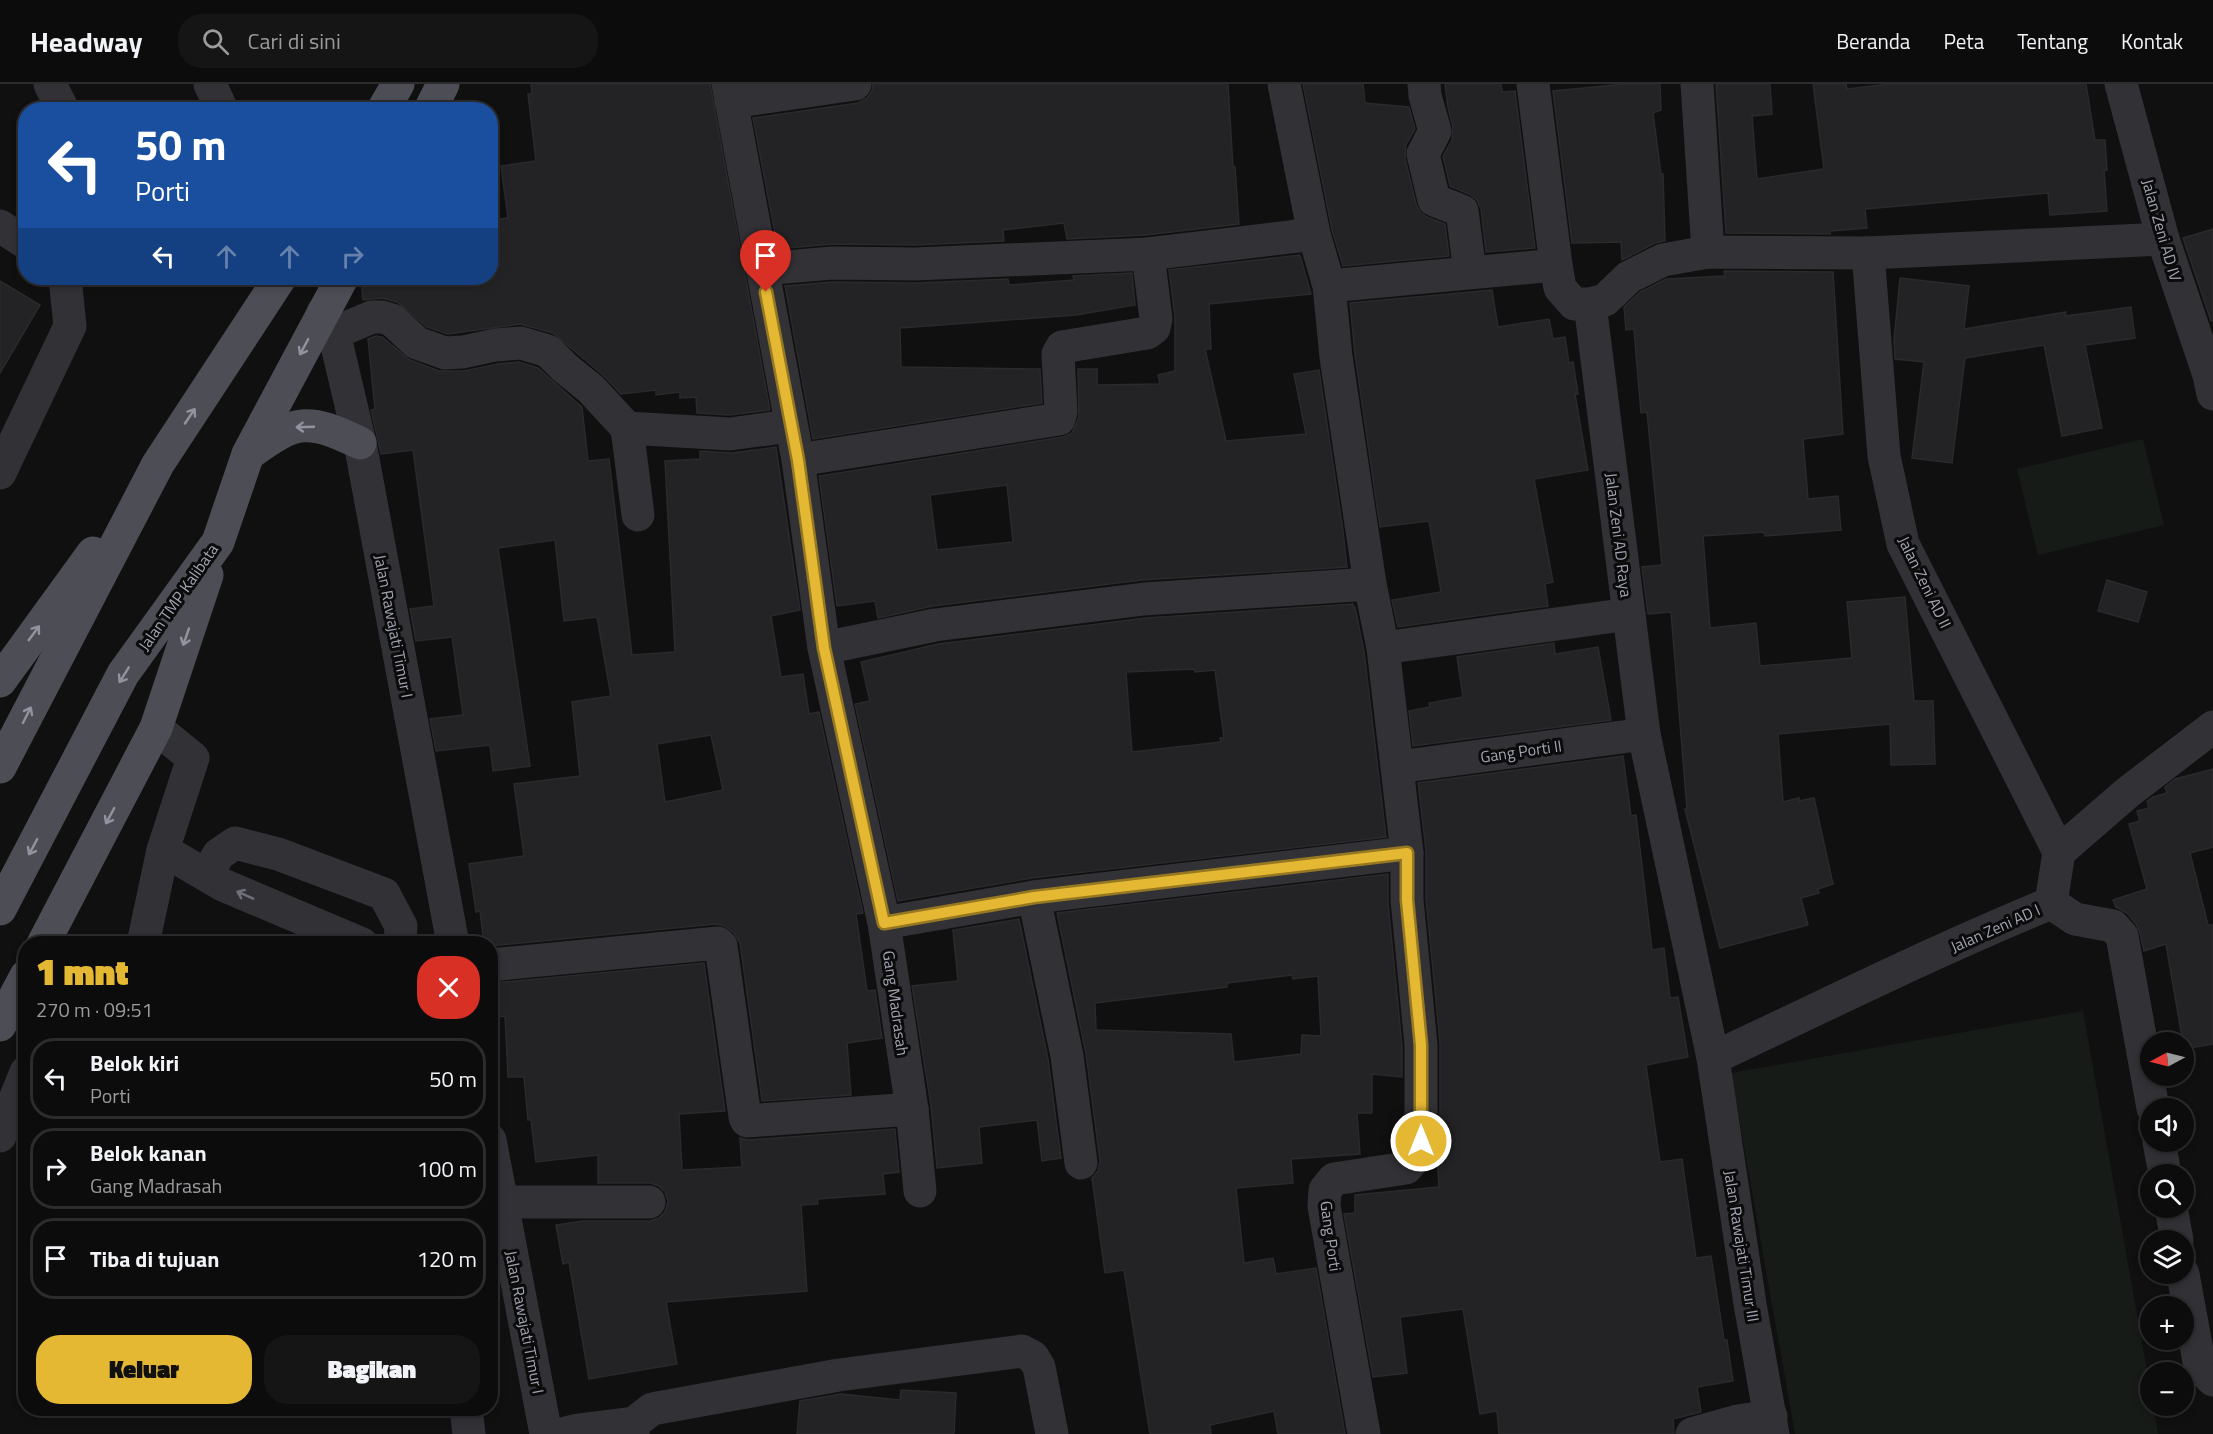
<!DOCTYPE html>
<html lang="id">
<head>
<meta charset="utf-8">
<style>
  :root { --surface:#0c0c0d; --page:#151516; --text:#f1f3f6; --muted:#9a9b9d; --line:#2c2c2e; --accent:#e5b833 }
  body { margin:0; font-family:"Titillium Web",sans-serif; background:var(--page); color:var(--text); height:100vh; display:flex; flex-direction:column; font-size:22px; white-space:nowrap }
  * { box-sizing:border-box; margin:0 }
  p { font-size:20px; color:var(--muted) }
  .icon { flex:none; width:33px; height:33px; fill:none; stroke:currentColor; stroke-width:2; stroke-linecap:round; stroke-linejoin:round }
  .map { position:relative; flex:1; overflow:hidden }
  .sheet { position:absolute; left:18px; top:852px; width:480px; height:480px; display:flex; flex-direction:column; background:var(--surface); border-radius:24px; box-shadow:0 3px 9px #0003,0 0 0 2px var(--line) }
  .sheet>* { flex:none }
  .hud { position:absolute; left:18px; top:18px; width:480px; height:183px; border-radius:24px; box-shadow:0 3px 9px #0003,0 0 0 2px var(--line); background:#1a4fa0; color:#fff; overflow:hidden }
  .needle { width:39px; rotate:263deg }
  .tools { position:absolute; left:2140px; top:948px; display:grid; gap:12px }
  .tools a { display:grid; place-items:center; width:54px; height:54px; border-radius:50%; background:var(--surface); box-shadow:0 3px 9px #0003,0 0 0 2px var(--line); font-size:30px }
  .pin { position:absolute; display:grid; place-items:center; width:51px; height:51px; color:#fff; margin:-62px -26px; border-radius:50% 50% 50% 0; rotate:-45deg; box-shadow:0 0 6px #0007 }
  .pin .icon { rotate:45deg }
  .me { position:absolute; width:66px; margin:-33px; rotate:0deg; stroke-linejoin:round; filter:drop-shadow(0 0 4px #0008) }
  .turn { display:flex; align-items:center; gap:21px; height:126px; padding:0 18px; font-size:27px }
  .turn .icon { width:78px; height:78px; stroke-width:2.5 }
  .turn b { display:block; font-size:42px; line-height:51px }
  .lanes { display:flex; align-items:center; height:57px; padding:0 18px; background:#0003; justify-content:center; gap:30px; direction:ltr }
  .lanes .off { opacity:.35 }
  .round { display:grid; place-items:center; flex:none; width:63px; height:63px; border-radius:24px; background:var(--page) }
  .head { display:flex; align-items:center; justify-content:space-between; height:102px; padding:0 18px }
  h1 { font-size:36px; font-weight:800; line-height:45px; color:var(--accent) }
  .button { display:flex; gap:12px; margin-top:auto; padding:12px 18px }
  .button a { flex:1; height:69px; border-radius:24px; background:var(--accent); color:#111; font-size:24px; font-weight:800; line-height:69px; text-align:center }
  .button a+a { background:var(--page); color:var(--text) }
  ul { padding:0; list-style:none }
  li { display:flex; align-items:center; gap:18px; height:81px; margin:0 12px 9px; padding:0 6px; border:3px solid var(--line); border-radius:24px }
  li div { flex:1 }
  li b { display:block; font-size:22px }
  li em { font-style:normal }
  header { display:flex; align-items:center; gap:36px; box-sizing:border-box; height:84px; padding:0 30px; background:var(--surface); border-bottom:2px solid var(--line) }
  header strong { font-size:28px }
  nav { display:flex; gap:33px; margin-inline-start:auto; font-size:21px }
  .search { width:420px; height:54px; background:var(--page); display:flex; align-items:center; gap:15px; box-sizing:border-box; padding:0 21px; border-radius:24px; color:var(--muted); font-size:22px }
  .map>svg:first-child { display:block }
</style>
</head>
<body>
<header>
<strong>Headway</strong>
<div class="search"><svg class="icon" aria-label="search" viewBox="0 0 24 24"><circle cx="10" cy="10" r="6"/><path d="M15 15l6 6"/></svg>Cari di sini</div>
<nav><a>Beranda</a><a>Peta</a><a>Tentang</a><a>Kontak</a></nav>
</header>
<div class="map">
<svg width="2213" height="1350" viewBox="0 0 2213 1350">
  <rect width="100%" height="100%" fill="#101011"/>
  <!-- green -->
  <g fill="#161b18">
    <polygon points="2143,355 2164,441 2038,471 2017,385"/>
    <polygon points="2083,927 2151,1309 2151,1322 2153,1322 2158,1350 1795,1350 1731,989"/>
  </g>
  <!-- building -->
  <g fill="#232325" stroke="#2a2a2d" stroke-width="1.5" fill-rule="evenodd">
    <polygon points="531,0 710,0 770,326 729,331 697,329 696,313 680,314 680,308 656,311 656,306 621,310 603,291 553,249 520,240 448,250 427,243 397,218 382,214 363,216 361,194 490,194 490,136 508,134 501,82 536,77 528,10 532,10"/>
    <polygon points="873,0 1228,0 1233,83 1235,83 1239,140 1146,151 1067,155 1064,139 1003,146 1004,157 915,161 832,160 778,165 753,34 858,19 867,14 872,7"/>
    <polygon points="1303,0 1363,0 1365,19 1409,23 1415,45 1406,61 1405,74 1416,120 1420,128 1427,133 1445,140 1449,172 1343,182 1332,146"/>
    <polygon points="1445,0 1501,0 1502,8 1515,7 1535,164 1486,168 1481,125 1477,116 1469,110 1450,102 1443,72 1452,56 1453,43 1448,24"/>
    <polygon points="1625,0 1660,0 1661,26 1653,29 1661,90 1663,90 1665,157 1655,159 1622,176 1621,158 1572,159 1553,7"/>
    <polygon points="1716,0 1770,0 1772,30 1752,32 1757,95 1824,85 1813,0 1846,0 1847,5 1890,0 2086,0 2095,56 2105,56 2107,86 2104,86 2107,127 2050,131 2048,109 1865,125 1867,144 1830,147 1830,150 1726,149"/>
    <polygon points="2213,145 2213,237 2211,237 2183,154"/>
    <path d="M1300,171L1311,210L1209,220L1211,265H1205L1226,357L1306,350L1294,290L1319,286L1343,447L1347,483L1142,496L933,522L878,534L875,517L837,522L819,392L1063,353L1072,349L1079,333L1078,285H1097V301L1160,300L1158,291L1175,287V233L1169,186ZM1007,401L1013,458L937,466L930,411Z"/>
    <polygon points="1724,187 1833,188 1843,350 1803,355 1808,415 1838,412 1841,446 1765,452 1764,448 1703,452 1710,544 1756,539 1760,582 1852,574 1847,518 1905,513 1914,617 1933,617 1935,680 1891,681 1890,640 1778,650 1783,718 1799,714 1799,717 1814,714 1833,800 1818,805 1819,809 1801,814 1808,841 1720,864 1685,725 1687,725 1671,528 1648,530 1642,483 1662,481 1647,328 1641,329 1634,245 1626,246 1624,223 1640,208 1666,195 1725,192"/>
    <polygon points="1132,189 1135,221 1076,231 900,244 901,283 1040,285 1042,319 813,355 785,202 833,198 916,199 1008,195 1009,201 1074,196 1073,192"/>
    <polygon points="1900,194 1969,202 1964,245 2066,228 2065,232 2131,223 2135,254 2085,261 2102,344 2062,352 2044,261 1965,274 1952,379 1912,374 1924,278 1895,275 1894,256"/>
    <polygon points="0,197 40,221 0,289"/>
    <polygon points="1492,206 1498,243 1549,235 1553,255 1565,253 1569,279 1573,278 1578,310 1575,310 1588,386 1534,395 1553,498 1545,500 1548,522 1398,543 1392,516 1441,508 1429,437 1380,443 1355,271 1350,219"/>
    <path d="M376,252L382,253L410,276L439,287H464L498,280L519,278L538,284L582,323L588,377L609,375L632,571L675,568L665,377L700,375V367L732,369L776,363L800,526L771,532L781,593L803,590L809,630L819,628L863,829L856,830L867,907L875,906L882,954L847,959L851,1011L762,1017L740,859L734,849L725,842L716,840L490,862V860H484L480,827L476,828L469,780L524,772L514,700L580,692L572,618L611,612L597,533L564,537L555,456L498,464L530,682L493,687L490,661L436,667L430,635L463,631L452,553L416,557L410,525L434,522L413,366L381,370L371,326L375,325L368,255ZM711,651L723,706L665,718L657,660Z"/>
    <polygon points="2107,496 2147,508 2138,538 2098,527"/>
    <path d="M1353,520V523H1355L1364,567L1386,753L1032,794L898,817L855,620L870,617L861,578L938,560L1146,534ZM1194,585L1195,588L1215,586L1224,654H1220L1221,658L1132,668L1126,588Z"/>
    <polygon points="1554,559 1555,570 1598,563 1611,636 1413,662 1409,627 1430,623 1429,619 1463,613 1457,573"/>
    <polygon points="1623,672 1631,732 1636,731 1652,866 1664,864 1670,914 1678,913 1688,973 1646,981 1660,1078 1682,1075 1696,1174 1711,1172 1724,1256 1727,1256 1733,1297 1697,1303 1701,1328 1673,1335 1674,1350 1499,1350 1497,1327 1480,1330 1463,1225 1400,1233 1407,1289 1373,1293 1344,1130 1355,1129 1355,1111 1439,1103 1437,1067 1440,1057 1440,959 1426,815 1426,767 1418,699"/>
    <polygon points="2213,685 2213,763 2190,769 2208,841 2213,841 2213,960 2184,965 2166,860 2144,867 2140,849 2136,840 2127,829 2116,823 2113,816 2147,805 2129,740 2140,737 2137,727 2149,724 2147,717 2153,713 2167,709 2165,703 2175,695"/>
    <path d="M1388,790V818L1402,962V993L1372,990V1029H1357L1360,1070L1291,1075L1293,1099L1236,1104L1244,1179L1273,1174L1276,1190L1316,1184L1345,1350H1278L1274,1327L1210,1341L1211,1350H1150L1124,1186L1105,1189L1092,1094L1098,1087L1100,1077L1086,970L1057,829ZM1292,891L1293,895L1318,892L1321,952L1302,951L1301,970L1234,978L1231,950L1096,946L1095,919L1227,903V899Z"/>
    <polygon points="1019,835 1048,975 1061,1074 1042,1077 1037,1036 979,1043 982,1079 937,1084 931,1022 912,902 958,897 953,846"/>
    <polygon points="704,879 725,1027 679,1030 682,1086 742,1083 740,1054 748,1056 895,1045 899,1088 883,1090 885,1110 817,1115 818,1120 801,1121 807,1207 666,1218 677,1280 589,1295 569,1178 563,1180 556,1141 582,1137 650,1137 659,1134 665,1128 668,1117 665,1108 659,1102 650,1099 598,1099 598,1071 536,1078 531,1036 528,1036 524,993 508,993 505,932 496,933 494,899"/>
    <polygon points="901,1306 956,1309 954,1350 797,1350 800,1317 841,1310 900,1316"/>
  </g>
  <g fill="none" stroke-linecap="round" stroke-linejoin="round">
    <!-- minor -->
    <g stroke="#313136" stroke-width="33">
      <polyline points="50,0 63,26"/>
      <polyline points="210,0 222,26"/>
      <polyline points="728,0 798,376 824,564 884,839 912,1025 920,1107"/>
      <polyline points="1284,0 1314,150 1329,202 1336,273 1370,500 1383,564 1407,769 1407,816 1421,961 1421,1057 1415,1074 1406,1084 1334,1095 1325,1106 1324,1122 1364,1350"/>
      <polyline points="1424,0 1425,12 1435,47 1423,70 1434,116 1462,127 1470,188"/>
      <polyline points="1533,0 1556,181 1560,204 1574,220 1590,220"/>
      <polyline points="1697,0 1708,168"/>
      <polyline points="2121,0 2163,155 2209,291 2213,310"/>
      <polyline points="731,18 855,0"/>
      <polyline points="0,142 26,159"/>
      <polyline points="1868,169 1884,372 1903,460 2059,768"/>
      <polyline points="762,185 832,179 915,180 1148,170 1314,150"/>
      <polyline points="1329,202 1556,181"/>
      <polyline points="323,228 334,249 360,359 453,860"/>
      <polyline points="334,249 372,233 382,233 392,236 417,259 445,269 463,268 495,261 521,259 548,267 565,284 591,305 627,344 730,350 790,342"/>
      <polyline points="627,344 638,431"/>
      <polyline points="798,376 1059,335 1061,328 1058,270 1062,263 1147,249 1154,244 1156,235 1148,170"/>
      <polyline points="0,389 70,242 65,194"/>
      <polyline points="824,564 935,541 1144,515 1370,500"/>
      <polyline points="1383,564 1629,530"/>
      <polyline points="1398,683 1644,650"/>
      <polyline points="163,766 223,801 362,860"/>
      <polyline points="206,791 219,770 235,759 278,770 384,810 401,842 400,860"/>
      <polyline points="1034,813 1067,972 1081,1079"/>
      <polyline points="2051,819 2075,835 2113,842 2122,852 2153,1024"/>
      <polyline points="2051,819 2059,768 2127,709 2213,643"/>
      <polyline points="884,839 1034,813 1407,769"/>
      <polyline points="143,860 163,766 193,674 156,644"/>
      <polyline points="490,881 718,859 721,862 745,1033 747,1037 912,1025"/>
      <path d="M1713,974C1825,922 1936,866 2051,819"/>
      <polyline points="0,1052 26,988"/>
      <polyline points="490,1056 546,1350"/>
      <polyline points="2159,1058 2165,1090"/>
      <polyline points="502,1118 649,1118"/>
      <polyline points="2171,1124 2177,1156"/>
      <polyline points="2183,1190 2200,1283 2213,1296"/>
      <polyline points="466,1324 469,1350"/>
      <polyline points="561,1350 578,1346 634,1339"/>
      <polyline points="633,1350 634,1339 652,1325 839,1291 1022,1267 1033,1273 1039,1283 1052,1350"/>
      <polyline points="1692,1350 1738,1337 1771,1332"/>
      <polyline points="1773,1350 1750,1220 1713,974 1644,650 1590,220 1605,216 1629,193 1663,176 1708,168 1868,169 2163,155"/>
    </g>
    <!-- major -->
    <g stroke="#4d4e55" stroke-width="33">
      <polyline points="383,26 398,0"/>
      <polyline points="430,26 443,0"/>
      <path d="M250,369C296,335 308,334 360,359"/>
      <polyline points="0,597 93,469"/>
      <polyline points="0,683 158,380 280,194"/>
      <polyline points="0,825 123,590 218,458 248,370 342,194"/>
      <polyline points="43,860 156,644 207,491"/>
      <polyline points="0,941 26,892"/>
    </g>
  </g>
  <!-- one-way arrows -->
  <defs><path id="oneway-shaft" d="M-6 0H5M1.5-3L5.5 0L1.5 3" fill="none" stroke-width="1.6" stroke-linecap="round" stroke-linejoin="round" transform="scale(1.5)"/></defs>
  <g stroke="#91949f">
    <use href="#oneway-shaft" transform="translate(304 263) rotate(118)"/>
    <use href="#oneway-shaft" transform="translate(190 332) rotate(-56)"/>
    <use href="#oneway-shaft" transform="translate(305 343) rotate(178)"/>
    <use href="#oneway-shaft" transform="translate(34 549) rotate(-54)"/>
    <use href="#oneway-shaft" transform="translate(186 553) rotate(109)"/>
    <use href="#oneway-shaft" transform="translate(124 591) rotate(122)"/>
    <use href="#oneway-shaft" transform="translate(27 631) rotate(-63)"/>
    <use href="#oneway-shaft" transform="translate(110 732) rotate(118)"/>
    <use href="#oneway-shaft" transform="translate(33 763) rotate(118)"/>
  </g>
  <use stroke="#6f717a" href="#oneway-shaft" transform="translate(245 811) rotate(-156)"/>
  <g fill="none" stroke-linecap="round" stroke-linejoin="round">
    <defs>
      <polyline id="route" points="766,208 798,376 824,564 884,839 1034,813 1407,769 1407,816 1421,961 1421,1057"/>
    </defs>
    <!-- route casing -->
    <use href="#route" stroke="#957821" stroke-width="15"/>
    <!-- route -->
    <use href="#route" stroke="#e5b833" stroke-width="10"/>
  </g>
  <g text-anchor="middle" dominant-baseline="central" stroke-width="6" stroke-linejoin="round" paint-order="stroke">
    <!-- street labels -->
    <g font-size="16" fill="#a2a5b1" stroke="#0b0b0c">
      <text transform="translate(2162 146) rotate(74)">Jalan Zeni AD IV</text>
      <text transform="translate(1619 451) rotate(83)">Jalan Zeni AD Raya</text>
      <text transform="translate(1925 498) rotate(64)">Jalan Zeni AD II</text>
      <text transform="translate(178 513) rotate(-55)">Jalan TMP Kalibata</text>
      <text transform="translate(394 542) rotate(79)">Jalan Rawajati Timur I</text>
      <text transform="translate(1521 667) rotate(-8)">Gang Porti II</text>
      <text transform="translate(1995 844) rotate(-24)">Jalan Zeni AD I</text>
      <text transform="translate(896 919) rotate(82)">Gang Madrasah</text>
      <text transform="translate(1331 1152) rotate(82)">Gang Porti</text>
      <text transform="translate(1742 1162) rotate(81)">Jalan Rawajati Timur III</text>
      <text transform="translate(525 1238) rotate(79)">Jalan Rawajati Timur I</text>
    </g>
  </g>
</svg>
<div class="tools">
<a><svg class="needle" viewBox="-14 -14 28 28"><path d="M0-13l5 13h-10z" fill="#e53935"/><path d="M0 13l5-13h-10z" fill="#9a9b9d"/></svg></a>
<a><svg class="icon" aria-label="sound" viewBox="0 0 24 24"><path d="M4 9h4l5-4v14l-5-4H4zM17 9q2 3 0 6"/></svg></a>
<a><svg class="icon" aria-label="search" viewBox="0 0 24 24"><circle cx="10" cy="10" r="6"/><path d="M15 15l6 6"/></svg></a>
<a><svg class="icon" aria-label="layers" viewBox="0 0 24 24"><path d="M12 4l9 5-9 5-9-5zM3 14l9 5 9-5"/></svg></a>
<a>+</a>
<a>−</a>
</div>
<div class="pin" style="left:766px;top:208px;background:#d93025"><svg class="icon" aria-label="arrive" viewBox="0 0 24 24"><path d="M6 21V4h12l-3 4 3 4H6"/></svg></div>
<svg class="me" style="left:1421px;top:1057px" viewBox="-20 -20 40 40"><circle r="17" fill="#e5b833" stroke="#fff" stroke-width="3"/><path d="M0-11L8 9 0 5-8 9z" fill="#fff"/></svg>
<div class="hud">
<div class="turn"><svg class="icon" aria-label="left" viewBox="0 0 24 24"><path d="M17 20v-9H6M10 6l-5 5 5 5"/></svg><div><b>50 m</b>Porti</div></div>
<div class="lanes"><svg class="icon" aria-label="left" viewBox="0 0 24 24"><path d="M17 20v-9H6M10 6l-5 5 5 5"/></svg><svg class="icon off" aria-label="ahead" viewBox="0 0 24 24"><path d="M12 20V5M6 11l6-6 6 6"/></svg><svg class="icon off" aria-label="ahead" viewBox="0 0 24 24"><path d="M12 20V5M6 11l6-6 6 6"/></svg><svg class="icon off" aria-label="right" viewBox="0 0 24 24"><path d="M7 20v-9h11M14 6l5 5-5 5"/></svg></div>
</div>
<section class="sheet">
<div class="head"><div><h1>1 mnt</h1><p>270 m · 09:51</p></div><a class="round" style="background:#d93025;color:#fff"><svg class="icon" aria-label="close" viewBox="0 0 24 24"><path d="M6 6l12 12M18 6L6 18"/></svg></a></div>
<ul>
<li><svg class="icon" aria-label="left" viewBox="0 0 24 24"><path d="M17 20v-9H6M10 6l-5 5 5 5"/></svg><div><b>Belok kiri</b><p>Porti</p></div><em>50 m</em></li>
<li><svg class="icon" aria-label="right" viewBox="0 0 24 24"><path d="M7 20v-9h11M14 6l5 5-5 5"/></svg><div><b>Belok kanan</b><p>Gang Madrasah</p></div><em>100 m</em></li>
<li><svg class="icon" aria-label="arrive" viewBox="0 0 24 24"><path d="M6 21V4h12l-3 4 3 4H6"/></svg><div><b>Tiba di tujuan</b></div><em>120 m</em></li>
</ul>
<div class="button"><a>Keluar</a><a>Bagikan</a></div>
</section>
</div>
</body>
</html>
